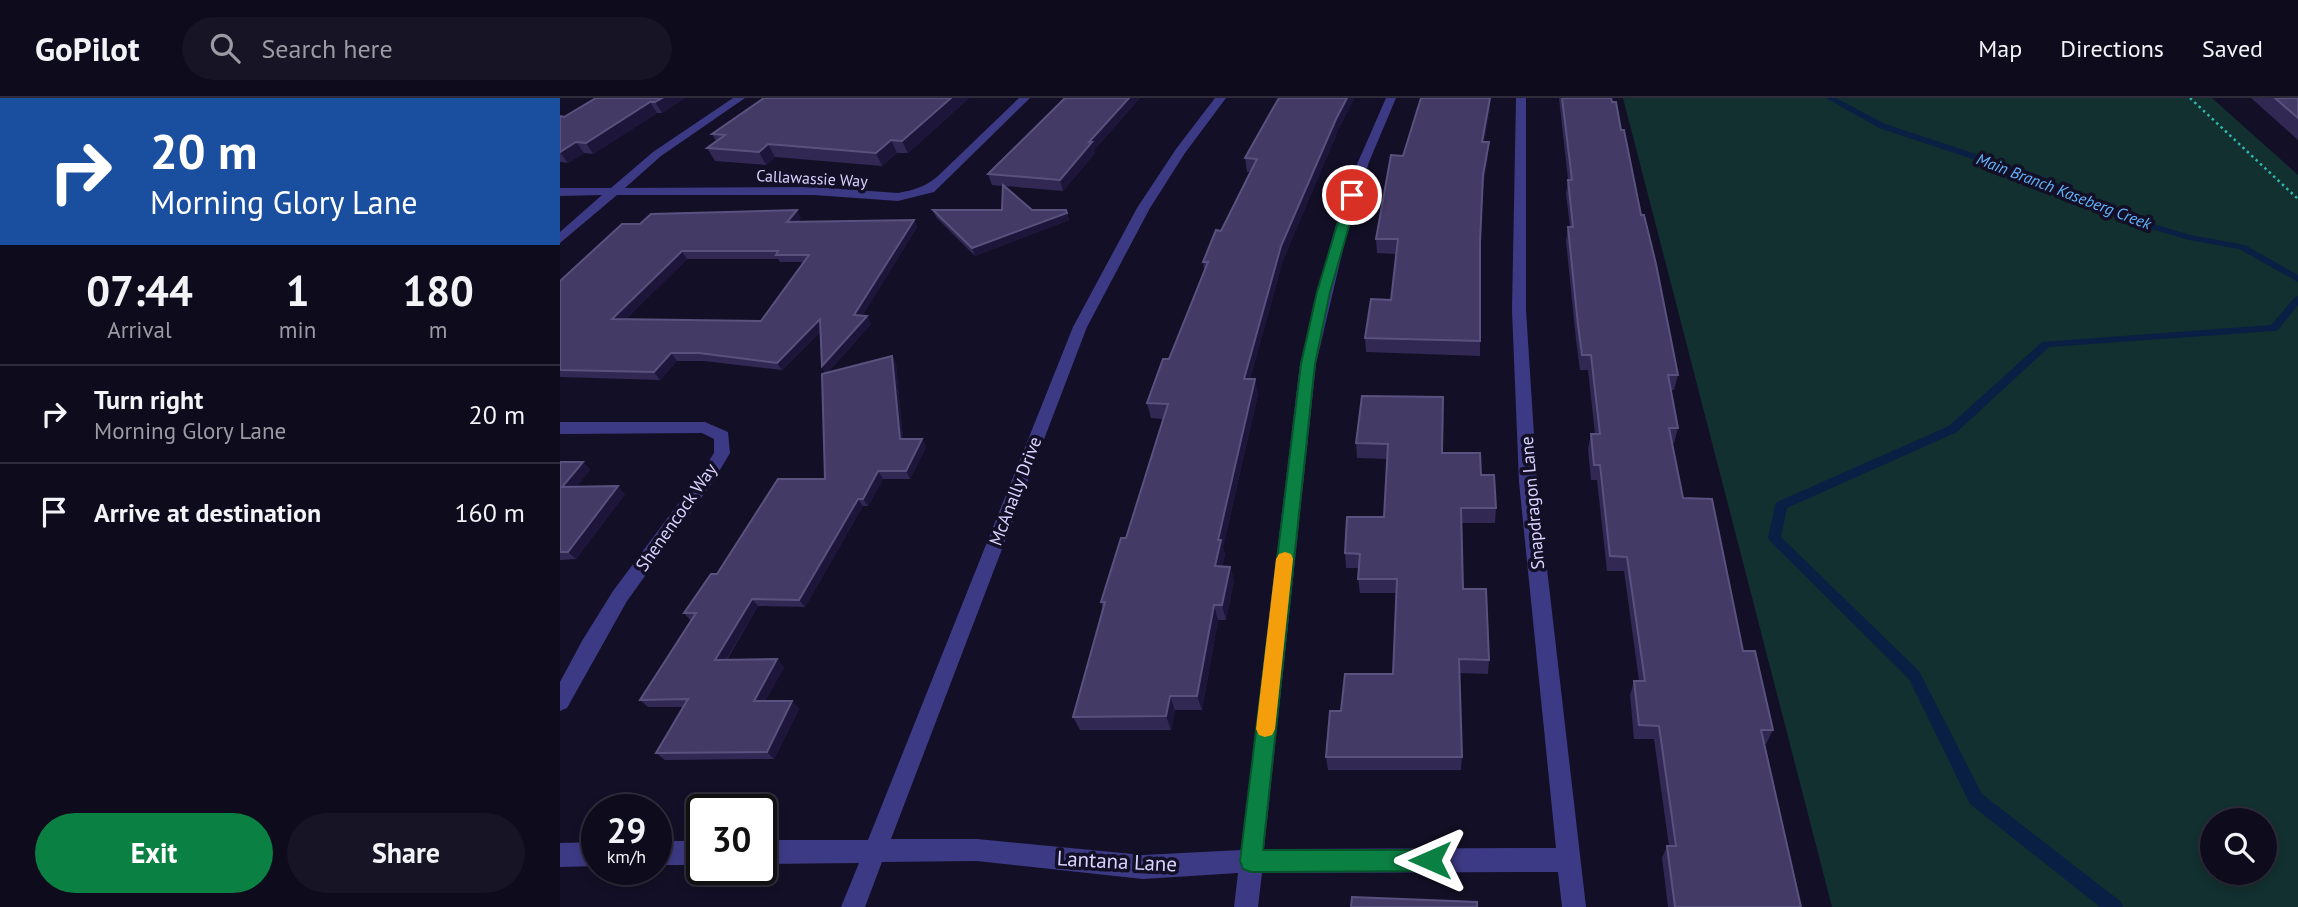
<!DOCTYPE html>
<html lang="en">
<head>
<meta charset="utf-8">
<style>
  :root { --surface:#0e0b1c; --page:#171425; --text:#f1f3f6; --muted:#9b9ba3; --line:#2e2b3b; --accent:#0b8043 }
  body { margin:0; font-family:"PT Sans",sans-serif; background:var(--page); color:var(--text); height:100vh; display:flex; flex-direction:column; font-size:26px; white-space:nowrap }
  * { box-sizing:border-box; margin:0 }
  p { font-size:23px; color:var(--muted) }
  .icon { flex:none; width:38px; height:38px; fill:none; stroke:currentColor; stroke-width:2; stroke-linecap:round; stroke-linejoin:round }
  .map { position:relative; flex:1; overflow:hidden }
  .details { display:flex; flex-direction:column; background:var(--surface); width:560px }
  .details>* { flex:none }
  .banner { background:#1a4fa0; color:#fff; overflow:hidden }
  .controls { position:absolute; left:1640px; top:710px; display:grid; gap:14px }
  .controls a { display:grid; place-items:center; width:77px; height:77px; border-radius:50%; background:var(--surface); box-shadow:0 4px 10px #0003,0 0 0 2px var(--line); font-size:35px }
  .speed { position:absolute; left:21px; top:696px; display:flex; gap:14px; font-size:35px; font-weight:700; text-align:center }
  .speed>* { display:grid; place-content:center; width:91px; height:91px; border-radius:50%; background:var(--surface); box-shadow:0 4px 10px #0003,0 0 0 2px var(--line); line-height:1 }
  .speed small { font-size:18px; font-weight:400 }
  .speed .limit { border:4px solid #111; border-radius:10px; background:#fff; color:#111 }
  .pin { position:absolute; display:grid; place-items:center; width:60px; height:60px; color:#fff; margin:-30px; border:4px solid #fff; border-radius:50%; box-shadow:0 2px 7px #0007 }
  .me { position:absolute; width:77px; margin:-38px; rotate:270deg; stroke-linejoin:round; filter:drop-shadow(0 0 5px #0008) }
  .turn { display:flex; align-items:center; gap:24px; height:147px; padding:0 35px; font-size:32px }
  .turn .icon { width:91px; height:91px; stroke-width:2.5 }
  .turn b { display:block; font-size:49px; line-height:60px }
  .eta { display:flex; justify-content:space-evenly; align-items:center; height:119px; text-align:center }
  .eta b { font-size:42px; font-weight:700; line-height:49px }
  .button { display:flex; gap:14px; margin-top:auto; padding:14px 35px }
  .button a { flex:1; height:80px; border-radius:42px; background:var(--accent); color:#fff; font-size:28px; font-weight:700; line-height:80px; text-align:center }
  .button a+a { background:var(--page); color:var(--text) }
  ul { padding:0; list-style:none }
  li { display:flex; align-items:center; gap:21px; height:98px; padding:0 35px; border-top:2px solid var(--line) }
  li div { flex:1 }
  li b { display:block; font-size:26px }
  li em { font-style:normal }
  header { display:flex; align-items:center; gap:42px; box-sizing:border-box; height:98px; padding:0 35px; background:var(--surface); border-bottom:2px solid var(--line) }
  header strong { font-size:33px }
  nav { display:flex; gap:38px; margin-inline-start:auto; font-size:24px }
  .search { width:490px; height:63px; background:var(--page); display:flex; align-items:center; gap:18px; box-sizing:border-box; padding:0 24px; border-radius:38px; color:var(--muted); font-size:26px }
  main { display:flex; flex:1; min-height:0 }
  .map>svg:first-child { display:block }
</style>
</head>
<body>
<header>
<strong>GoPilot</strong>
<div class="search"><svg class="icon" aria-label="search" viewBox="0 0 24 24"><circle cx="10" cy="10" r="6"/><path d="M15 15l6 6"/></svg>Search here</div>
<nav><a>Map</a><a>Directions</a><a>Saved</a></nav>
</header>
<main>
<section class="details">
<div class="banner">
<div class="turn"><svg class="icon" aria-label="right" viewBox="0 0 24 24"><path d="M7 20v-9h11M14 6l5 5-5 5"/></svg><div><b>20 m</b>Morning Glory Lane</div></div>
</div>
<div class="eta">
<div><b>07:44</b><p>Arrival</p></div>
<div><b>1</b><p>min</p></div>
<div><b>180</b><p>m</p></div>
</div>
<ul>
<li><svg class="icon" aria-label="right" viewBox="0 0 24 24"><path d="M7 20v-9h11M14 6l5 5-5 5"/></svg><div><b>Turn right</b><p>Morning Glory Lane</p></div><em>20 m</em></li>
<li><svg class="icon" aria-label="arrive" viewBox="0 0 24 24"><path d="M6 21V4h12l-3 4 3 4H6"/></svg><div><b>Arrive at destination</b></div><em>160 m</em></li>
</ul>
<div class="button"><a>Exit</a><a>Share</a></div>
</section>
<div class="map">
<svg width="1738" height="809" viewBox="0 0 1738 809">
  <rect width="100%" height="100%" fill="#130f26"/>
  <!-- green -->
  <path fill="#12302f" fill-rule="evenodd" d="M1063,0H1652L1738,77V809H1272ZM1652,723H1704V775H1652Z"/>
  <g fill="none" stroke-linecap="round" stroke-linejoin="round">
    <!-- stream -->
    <g fill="#0a1f44" fill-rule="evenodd">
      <polygon points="1266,0 1276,0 1325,26 1476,76 1580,122 1630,137 1685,147 1738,177 1738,184 1679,151 1629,142 1574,126 1470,80 1319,30"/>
      <polygon points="1738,198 1738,207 1718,232 1714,233 1489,249 1397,334 1227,410 1221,439 1359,573 1422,696 1560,803 1563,809 1540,809 1410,706 1349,581 1210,443 1208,440 1215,407 1217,404 1389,328 1482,244 1711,227 1735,199"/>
    </g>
    <!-- path -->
    <polyline stroke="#2fb8b0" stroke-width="2.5" stroke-dasharray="2.5 3.5" stroke-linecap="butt" points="1630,0 1738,101"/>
    <!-- minor -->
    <g fill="#3d3a85" fill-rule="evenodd">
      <path d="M173,0H185L101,58L65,90L254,89L338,95C354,92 365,89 378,78L459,0H470L374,94L338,103L254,97H57L0,145V134L42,97L0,98V90H51L93,54Z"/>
      <polygon points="655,0 666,0 625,55 590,110 527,229 331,741 417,741 583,757 681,752 740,266 775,130 798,64 826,0 836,0 809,64 788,130 756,266 704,751 996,750 959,384 952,212 956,0 966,0 966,212 977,384 1026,809 1002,809 998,774 702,775 698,809 674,809 678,775 583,781 417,763 322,764 305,809 281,809 299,765 201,766 201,742 308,742 513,229 577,110 616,51"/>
      <polygon points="0,324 145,324 168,334 170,355 154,382 67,503 7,610 0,613 0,584 22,543 53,493 142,374 154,355 154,341 142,335 0,336"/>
      <rect x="96" y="743" width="46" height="24"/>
      <polygon points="37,744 37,768 0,769 0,745"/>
    </g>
  </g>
  <!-- wall -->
  <g fill="#312854" fill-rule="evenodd">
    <polygon points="36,0 125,0 102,15 97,15 33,56 24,55 8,65 0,64 0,18 4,19"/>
    <polygon points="204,0 409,0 348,55 337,55 322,68 215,59 206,67 155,63 147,50 156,43 152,36"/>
    <polygon points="505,0 580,0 534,52 535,55 503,93 445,88 472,112 506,112 509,122 415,158 376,119 373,112 442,112 443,88 432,87 428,76"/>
    <polygon points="930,0 930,12 924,44 928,58 923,91 920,144 920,258 806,254 805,240 831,202 836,156 817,155 816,141 843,58"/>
    <polygon points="999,0 1051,0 1081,117 1118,277 1114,292 1110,292 1118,330 1114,345 1112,345 1123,400 1183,553 1213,632 1206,646 1205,646 1241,809 1108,809 1102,760 1107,748 1109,748 1094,641 1074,641 1070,597 1074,583 1079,583 1064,473 1047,473 1037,382 1031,382 1028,351 1031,336 1035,336 1028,272 1020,272 1016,242 1006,143 1008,129 1010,129 1006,96 1008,82"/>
    <polygon points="1691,0 1738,0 1738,42"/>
    <polygon points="777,35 723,162 690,281 698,296 663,449 665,457 662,468 670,469 674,483 666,522 658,522 642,612 615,612 611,632 520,632 513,619 543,511 541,504 566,440 603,321 591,320 587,305 609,261 644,172 643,164 661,133 690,74 687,74 685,60"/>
    <path d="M241,120L238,124L354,122L357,129L302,218H307L311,226L268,274L336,266L343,341H362L366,349L350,381H323L308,408H303L245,509L198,508L167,562L224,569L205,603H232L239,611L214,661L105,662L96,655L124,609H88L80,602L131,523L124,515L157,476L265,381V275L262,268L261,233L222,272L144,263H117L100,282L0,279V183L80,126ZM127,161H218L220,164H243L201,223L66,221Z"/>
    <polygon points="802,298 882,355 921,377 936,410 935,425 901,425 903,491 929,562 928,576 899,575 902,659 901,672 768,672 766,659 781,613 833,576 836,495 800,495 798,481 799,470 786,470 785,455 824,419 827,361 797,360 796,345"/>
    <polygon points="0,364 23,364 30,372 16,389 65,396 16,461 0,462"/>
  </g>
  <!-- shaded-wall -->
  <g fill="#1d163a">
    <polygon points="102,0 125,0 102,15 95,4"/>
    <polygon points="391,0 409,0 348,55 342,43"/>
    <polygon points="569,0 580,0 534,52 535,55 503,93 500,82 529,44"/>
    <polygon points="787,0 795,0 777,35 723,162 686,296 684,281 721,148 776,21"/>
    <polygon points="930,0 930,12 922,58 922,44"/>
    <polygon points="90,4 97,15 33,56 26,45"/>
    <polygon points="331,42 337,55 322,68 316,55"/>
    <polygon points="16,44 24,55 8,65 0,54"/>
    <polygon points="929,44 928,58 923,91 923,77"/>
    <polygon points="208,46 215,59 206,67 199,54"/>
    <polygon points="237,112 241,120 231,131 227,124"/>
    <polygon points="507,115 509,122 415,158 412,150"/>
    <polygon points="354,122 357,129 298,225 294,217"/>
    <polygon points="122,153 127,161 58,229 52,221"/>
    <polygon points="307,218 311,226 266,276 262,268"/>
    <polygon points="260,221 265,229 222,272 217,265"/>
    <polygon points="111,255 117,263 100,282 94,274"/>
    <polygon points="332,258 336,266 344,349 340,341"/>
    <polygon points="695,281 698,296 663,449 665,457 659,483 655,468 658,442"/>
    <polygon points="362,341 366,349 350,381 346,373"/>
    <polygon points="23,364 30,372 10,397 2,389"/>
    <polygon points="318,373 323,381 308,408 303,401"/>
    <polygon points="58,388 65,396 16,461 8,454"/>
    <polygon points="298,401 303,408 245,509 239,502"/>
    <polygon points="670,469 674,483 666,522 662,507"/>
    <polygon points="192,501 198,508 162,569 155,562"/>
    <polygon points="654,507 658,522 642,612 637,598"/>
    <polygon points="217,561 224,569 201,610 194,603"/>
    <polygon points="610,598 615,612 611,632 606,618"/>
    <polygon points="232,603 239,611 214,661 207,654"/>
  </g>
  <!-- building -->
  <g fill="#433a66" stroke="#5a527e" stroke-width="2" fill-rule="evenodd">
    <polygon points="36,0 102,0 95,4 90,4 26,45 16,44 0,54 0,18 4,19"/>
    <polygon points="204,0 391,0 342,43 331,42 316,55 208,46 199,54 147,50 165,37 152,36"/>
    <polygon points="505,0 569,0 529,44 532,44 500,82 428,76"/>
    <polygon points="719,0 787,0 776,21 721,148 684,281 695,281 658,442 661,442 655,468 670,469 662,507 654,507 637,598 610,598 606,618 513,619 545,504 541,504 561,440 566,440 608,306 587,305 603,261 609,261 648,164 643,164 656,132 661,133 697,61 685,60 712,12"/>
    <polygon points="861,0 930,0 922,44 929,44 923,77 920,144 920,243 805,240 811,201 831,202 838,141 816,141 831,57 843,58"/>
    <polygon points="1002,0 1051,0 1052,4 1056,4 1061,32 1064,32 1081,117 1084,117 1096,166 1118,277 1108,277 1118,330 1109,330 1123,400 1152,401 1183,553 1195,553 1213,632 1201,632 1241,809 1115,809 1107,748 1116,748 1099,628 1079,627 1074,583 1085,583 1067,459 1050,458 1040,367 1034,367 1031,336 1040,336 1031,257 1022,257 1018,227 1008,129 1013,129 1008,82 1012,82"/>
    <polygon points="1715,0 1738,0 1738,20"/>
    <polygon points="443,87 472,112 506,112 507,115 412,150 373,112 442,112"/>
    <path d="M237,112L227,124L354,122L294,217L307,218L262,268L260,221L217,265L139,255H111L94,274L0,272V183L62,126H80L91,116ZM122,153H218L216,157H249L201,223L52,221Z"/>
    <polygon points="332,258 340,341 362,341 346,373 318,373 303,401 298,401 239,502 192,501 155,562 217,561 194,603 232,603 207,654 96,655 128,601 80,602 136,515 124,515 151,476 157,476 218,381 265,381 262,276"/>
    <polygon points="802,298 883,299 882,355 920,355 921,377 934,377 936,410 901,410 903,491 926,491 929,562 899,561 902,659 766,659 770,613 781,613 785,576 833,576 837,481 798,481 800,456 785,455 787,419 824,419 828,346 796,345"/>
    <polygon points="0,364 23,364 2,389 58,388 8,454 0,454"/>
    <polygon points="792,799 917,804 917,809 791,809"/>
  </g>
  <!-- route -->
  <polygon fill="#0b8043" stroke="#07532c" stroke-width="2" points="792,93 798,97 770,194 755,266 703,752 870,752 877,755 880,762 877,770 870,773 691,774 683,771 680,763 741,266 757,194 786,97"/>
  <!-- slow -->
  <polygon fill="#f59e0b" points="725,454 731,456 733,461 715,631 712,637 705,639 699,637 696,631 716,461 719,456"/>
  <g text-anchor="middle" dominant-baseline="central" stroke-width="7" stroke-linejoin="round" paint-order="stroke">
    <!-- far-street labels -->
    <g font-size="16" fill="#d9d4ff" stroke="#130f26">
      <text transform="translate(252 80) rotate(3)">Callawassie Way</text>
    </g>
    <!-- far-water labels -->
    <g font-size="16" font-style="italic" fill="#62b6ff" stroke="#130f26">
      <text transform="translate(1504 93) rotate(21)">Main Branch Kaseberg Creek</text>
    </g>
    <!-- street labels -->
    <g font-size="18" fill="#d9d4ff" stroke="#130f26">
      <text transform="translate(455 393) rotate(-69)">McAnally Drive</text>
      <text transform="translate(972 405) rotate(-95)">Snapdragon Lane</text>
      <text transform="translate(116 419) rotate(-55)">Shenencock Way</text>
    </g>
    <!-- near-street labels -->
    <g font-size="21" fill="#d9d4ff" stroke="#130f26">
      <text transform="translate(557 763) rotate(3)">Lantana Lane</text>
    </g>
  </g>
</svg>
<div class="controls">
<a><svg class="icon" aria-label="search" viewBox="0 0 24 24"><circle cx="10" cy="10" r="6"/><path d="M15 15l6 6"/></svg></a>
</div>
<div class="speed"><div>29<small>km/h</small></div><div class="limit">30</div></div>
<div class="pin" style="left:792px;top:97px;background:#d93025"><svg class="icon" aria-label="arrive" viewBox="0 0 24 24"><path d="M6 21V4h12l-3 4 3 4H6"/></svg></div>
<svg class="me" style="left:870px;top:762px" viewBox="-20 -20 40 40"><path d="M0-17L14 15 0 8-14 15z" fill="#0b8043" stroke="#fff" stroke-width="4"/></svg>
</div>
</main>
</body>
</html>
